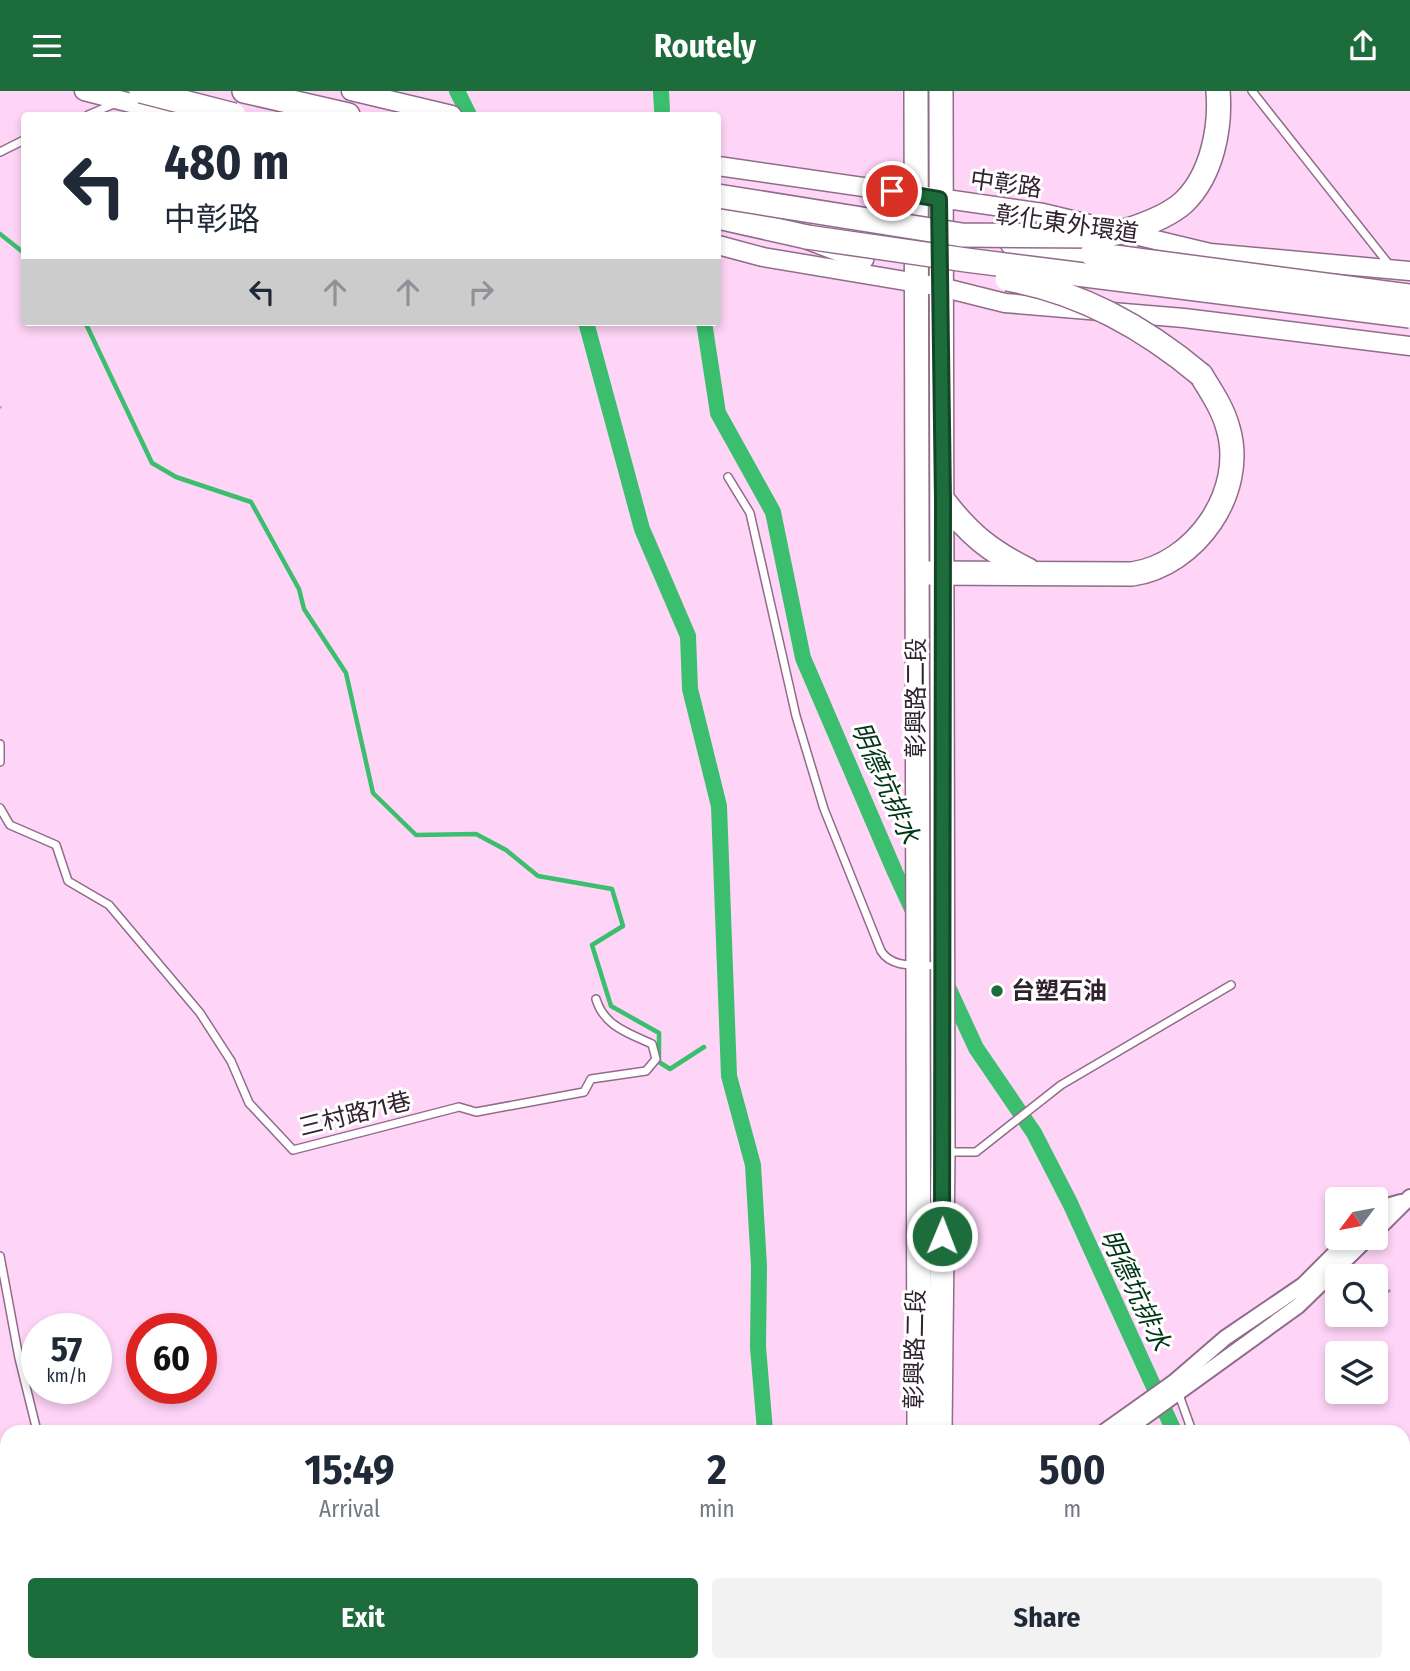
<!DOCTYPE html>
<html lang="en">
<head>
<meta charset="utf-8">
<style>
  :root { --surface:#fff; --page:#f2f2f3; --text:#1f2937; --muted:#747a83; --accent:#1d6c3b }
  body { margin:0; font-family:"Fira Sans Condensed","Noto Sans TC",sans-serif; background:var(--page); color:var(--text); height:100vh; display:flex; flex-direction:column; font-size:26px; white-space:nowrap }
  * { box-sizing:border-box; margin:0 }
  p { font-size:23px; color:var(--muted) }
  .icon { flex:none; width:38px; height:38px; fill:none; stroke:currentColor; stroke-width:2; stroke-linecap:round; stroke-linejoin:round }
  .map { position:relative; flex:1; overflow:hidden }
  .details { position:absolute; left:0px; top:1334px; width:1410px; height:247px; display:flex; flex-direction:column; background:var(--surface); border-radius:21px 21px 0 0; box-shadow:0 4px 10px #0003 }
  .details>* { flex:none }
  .hud { position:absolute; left:21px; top:21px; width:700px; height:214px; border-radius:7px; box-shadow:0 4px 10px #0003; background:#fff; color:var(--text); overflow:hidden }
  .needle { width:46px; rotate:238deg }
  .fabs { position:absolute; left:1325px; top:1096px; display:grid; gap:14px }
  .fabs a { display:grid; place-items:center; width:63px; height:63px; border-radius:7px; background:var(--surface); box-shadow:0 4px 10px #0003; font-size:35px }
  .speed { position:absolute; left:21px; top:1222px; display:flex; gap:14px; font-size:35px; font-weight:700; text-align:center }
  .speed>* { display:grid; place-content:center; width:91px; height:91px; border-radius:50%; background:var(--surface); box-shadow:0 4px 10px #0003; line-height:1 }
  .speed small { font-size:18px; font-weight:400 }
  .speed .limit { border:10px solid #d22; background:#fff; color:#111 }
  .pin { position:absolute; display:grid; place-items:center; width:60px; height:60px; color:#fff; margin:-30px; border:4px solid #fff; border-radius:50%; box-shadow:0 2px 7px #0007 }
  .me { position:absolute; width:77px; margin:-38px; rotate:1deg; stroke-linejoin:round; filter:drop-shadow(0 0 5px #0008) }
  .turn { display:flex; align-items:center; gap:24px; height:147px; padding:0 28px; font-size:32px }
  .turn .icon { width:91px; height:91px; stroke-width:2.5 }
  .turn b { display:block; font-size:49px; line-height:60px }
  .lanes { display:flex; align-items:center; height:66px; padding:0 28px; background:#0003; justify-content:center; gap:35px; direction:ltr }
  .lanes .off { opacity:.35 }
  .eta { display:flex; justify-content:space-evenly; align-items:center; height:119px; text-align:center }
  .eta b { font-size:42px; font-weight:700; line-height:49px }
  .action { display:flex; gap:14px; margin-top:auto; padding:14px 28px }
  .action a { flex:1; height:80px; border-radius:7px; background:var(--accent); color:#fff; font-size:28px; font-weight:700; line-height:80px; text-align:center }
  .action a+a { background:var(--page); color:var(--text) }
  header { display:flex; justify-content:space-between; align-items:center; height:91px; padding:0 28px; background:var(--accent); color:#fff; font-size:32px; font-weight:700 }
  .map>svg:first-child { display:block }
</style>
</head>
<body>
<header><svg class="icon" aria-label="menu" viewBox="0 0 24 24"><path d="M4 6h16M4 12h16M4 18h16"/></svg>Routely<svg class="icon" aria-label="share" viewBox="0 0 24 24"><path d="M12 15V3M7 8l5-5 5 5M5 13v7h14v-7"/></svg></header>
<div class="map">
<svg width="1410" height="1580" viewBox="0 0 1410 1580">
  <rect width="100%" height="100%" fill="#fed4f7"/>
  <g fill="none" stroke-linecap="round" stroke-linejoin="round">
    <!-- stream -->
    <g stroke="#3bbe6d" stroke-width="4.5">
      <polyline points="0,143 24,162"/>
      <polyline points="85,231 152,372 176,386 251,411 299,498 304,518 346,582 373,702 416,744 476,743 506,759 538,785 612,798 623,835 592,854 611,915 659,942 659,971 670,978 704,956"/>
      <polyline points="1246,1241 1277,1222"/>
      <polyline points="1171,1573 1173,1580"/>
    </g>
    <!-- canal -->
    <g stroke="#3bbe6d" stroke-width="16">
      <polyline points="457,0 469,24"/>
      <polyline points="661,0 662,19"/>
      <polyline points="586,231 642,438 688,545 690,598 719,715 729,985 753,1074 759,1175 758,1256 765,1340"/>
      <polyline points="704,231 718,322 773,421 803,567 895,781 976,957 1034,1042 1070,1112 1174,1340"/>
      <polyline points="773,1573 773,1580"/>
      <polyline points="1266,1573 1268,1580"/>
    </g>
    <defs>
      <g id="service">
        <polyline points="1252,0 1391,176"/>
        <polyline points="88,24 116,12"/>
        <polyline points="0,61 24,49"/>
        <path d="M728,386L750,422L796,625L824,718L881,860C893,879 920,873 941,875"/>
        <polyline points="0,653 0,671"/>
        <path d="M0,717L10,734L56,754L68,790L109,814L200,922L231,970L249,1012L293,1059L459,1016L476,1021L584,1001L591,988L646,980L656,968L652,953C628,942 604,935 596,908"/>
        <polyline points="947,1061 976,1061 1061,994 1231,894"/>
        <polyline points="0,1165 19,1267 37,1340"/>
        <polyline points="1178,1301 1192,1340"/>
        <polyline points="1163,1573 1166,1580"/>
        <polyline points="1278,1573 1281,1580"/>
      </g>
      <g id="minor">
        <polyline points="1376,1122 1380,1117 1401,1111"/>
        <polyline points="1376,1140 1410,1106"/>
        <polyline points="1105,1340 1174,1291 1225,1247 1303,1194 1351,1146"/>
        <polyline points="1125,1340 1298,1215 1369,1146"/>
      </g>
      <g id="tertiary">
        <polyline points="84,0 178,24"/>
        <polyline points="351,0 452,24"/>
        <polyline points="718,75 1043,122 1210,162 1410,180"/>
        <polyline points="718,154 763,166 941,196 1005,212 1184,227 1410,255"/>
      </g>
      <g id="primary">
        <polyline points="244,0 348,24"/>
        <polyline points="916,0 919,1340"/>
        <polyline points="718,126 807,146 862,167"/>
        <path d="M1125,140C1144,134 1169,125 1184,111C1212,84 1221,37 1218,0"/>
        <polyline points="1012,152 1092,163"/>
        <path d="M943,409C969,443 990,460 1028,479"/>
        <path d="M929,482L1132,483C1195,474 1247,401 1228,337C1223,318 1211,300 1201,284"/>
        <polyline points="940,1340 943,1061 941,0"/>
        <polyline points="920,1573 920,1580"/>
        <polyline points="941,1573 942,1580"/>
      </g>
    </defs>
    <!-- service casing -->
    <use href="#service" stroke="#916b8a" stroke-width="10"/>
    <!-- minor casing -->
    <use href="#minor" stroke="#916b8a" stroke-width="18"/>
    <!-- tertiary casing -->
    <use href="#tertiary" stroke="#916b8a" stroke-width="21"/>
    <!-- primary casing -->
    <use href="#primary" stroke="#916b8a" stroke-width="26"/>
    <!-- path -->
    <g stroke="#aa8ba5" stroke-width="2.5" stroke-dasharray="7 3.5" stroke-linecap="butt">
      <polyline points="0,316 1,317"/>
      <polyline points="1376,1209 1393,1197"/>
    </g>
    <!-- service -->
    <use href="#service" stroke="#fff" stroke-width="7"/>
    <!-- minor -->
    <use href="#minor" stroke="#fff" stroke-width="14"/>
    <!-- tertiary -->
    <use href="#tertiary" stroke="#fff" stroke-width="18"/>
    <!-- primary -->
    <use href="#primary" stroke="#fff" stroke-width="23"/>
    <defs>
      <g id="primary-bridge">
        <polyline points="141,0 234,24"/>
        <polyline points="718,105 962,144 1102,145 1125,140"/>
        <polyline points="807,146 966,169 1410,225"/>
        <polyline points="1092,163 1410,205"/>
        <path d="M1007,188C1081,201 1144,236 1201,284"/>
      </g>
    </defs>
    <!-- primary-bridge casing -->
    <use href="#primary-bridge" stroke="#916b8a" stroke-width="26" stroke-linecap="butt"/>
    <!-- primary-bridge -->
    <use href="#primary-bridge" stroke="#fff" stroke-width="23"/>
  </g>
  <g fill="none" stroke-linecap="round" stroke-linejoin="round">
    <defs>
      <polyline id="route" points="892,100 939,108 943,409 942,1145"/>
    </defs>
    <!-- route casing -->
    <use href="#route" stroke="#134626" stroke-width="18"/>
    <!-- route -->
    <use href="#route" stroke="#1d6c3b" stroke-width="12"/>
  </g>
  <!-- markers -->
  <circle fill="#1d6c3b" stroke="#fff" stroke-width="2.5" cx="997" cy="900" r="7"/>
  <g text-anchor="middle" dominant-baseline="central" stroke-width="6" stroke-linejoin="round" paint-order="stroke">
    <!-- street labels -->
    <g font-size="24" fill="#31222f" stroke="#fff">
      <text transform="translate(1006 93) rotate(8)">中彰路</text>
      <text transform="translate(1067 133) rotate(8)">彰化東外環道</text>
      <text transform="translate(916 607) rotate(-90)">彰興路二段</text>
      <text transform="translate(355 1023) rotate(-14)">三村路71巷</text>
      <text transform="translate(915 1258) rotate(-89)">彰興路二段</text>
    </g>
    <!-- poi labels -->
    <g font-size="24" font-weight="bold" fill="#31222f" stroke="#fff" text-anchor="start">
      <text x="1011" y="900">台塑石油</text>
    </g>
    <!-- water labels -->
    <g font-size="26" font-style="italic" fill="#003617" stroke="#fff">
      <text transform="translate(885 692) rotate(66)">明德坑排水</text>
      <text transform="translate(1135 1199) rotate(65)">明德坑排水</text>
    </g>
  </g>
</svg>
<div class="fabs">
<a><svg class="needle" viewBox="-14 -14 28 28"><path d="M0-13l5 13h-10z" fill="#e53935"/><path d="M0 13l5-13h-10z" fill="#747a83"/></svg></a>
<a><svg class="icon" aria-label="search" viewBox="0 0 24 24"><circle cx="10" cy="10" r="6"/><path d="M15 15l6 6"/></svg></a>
<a><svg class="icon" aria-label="layers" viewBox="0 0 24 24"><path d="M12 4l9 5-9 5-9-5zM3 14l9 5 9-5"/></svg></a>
</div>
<div class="speed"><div>57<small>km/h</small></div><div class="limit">60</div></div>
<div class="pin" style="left:892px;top:100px;background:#d93025"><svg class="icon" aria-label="arrive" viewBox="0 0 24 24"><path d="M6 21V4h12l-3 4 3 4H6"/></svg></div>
<svg class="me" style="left:942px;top:1145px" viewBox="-20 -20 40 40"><circle r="17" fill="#1d6c3b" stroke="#fff" stroke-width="3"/><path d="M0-11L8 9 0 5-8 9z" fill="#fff"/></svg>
<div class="hud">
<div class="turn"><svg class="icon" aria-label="left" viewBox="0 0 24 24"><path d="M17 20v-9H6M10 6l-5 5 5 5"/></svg><div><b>480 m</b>中彰路</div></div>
<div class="lanes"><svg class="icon" aria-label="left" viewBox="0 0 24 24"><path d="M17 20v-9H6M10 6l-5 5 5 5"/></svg><svg class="icon off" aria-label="ahead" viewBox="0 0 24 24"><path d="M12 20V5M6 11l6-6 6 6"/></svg><svg class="icon off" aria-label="ahead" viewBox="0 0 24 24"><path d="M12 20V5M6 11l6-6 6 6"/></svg><svg class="icon off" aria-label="right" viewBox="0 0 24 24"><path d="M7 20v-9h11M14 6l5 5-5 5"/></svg></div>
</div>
<section class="details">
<div class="eta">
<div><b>15:49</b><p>Arrival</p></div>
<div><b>2</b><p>min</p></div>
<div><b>500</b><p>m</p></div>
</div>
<div class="action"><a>Exit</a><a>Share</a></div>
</section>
</div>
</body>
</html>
